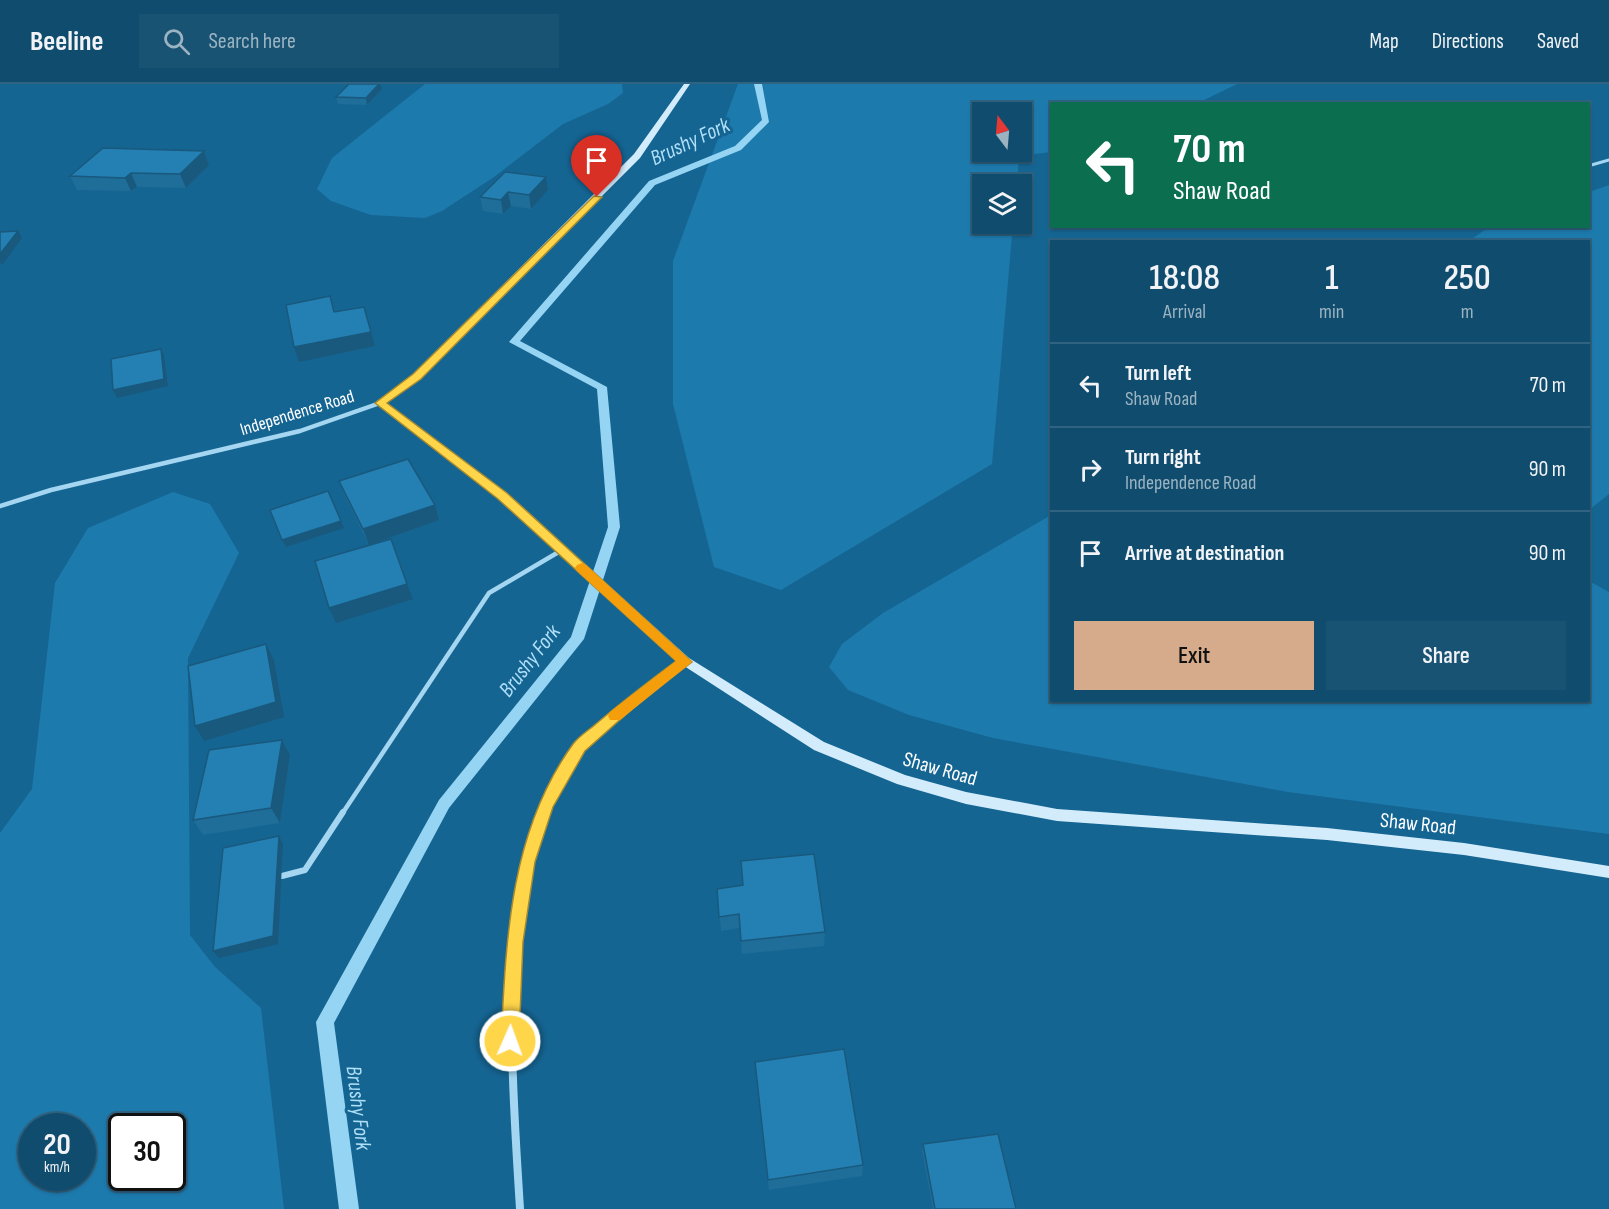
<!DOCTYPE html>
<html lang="en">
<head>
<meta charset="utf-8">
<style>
  :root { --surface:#104c6e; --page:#195373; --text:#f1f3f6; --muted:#9cb4c2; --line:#306381; --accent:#d6ab8b }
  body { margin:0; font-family:"Sofia Sans Condensed",sans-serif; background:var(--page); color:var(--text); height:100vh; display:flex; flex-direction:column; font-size:22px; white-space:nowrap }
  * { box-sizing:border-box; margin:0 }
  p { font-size:20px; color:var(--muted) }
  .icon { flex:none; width:33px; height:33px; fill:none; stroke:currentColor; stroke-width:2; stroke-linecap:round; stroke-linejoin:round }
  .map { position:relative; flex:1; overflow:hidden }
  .panel { position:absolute; left:1050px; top:156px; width:540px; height:462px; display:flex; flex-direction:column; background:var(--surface); border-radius:0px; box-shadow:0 2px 4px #0004,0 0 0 2px var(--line) }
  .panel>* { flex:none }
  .hud { position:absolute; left:1050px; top:18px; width:540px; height:126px; border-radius:0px; box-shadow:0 2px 4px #0004,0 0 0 2px var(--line); background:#0b6e4f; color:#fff; overflow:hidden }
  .needle { width:39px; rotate:344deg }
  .tools { position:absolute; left:972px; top:18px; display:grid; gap:12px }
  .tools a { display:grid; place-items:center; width:60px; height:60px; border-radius:0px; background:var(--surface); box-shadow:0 2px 4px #0004,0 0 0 2px var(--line); font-size:30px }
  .speed { position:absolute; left:18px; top:1029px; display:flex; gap:12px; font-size:30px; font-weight:700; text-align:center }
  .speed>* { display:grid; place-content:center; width:78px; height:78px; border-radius:50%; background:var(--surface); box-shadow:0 2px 4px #0004,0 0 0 2px var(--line); line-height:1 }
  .speed small { font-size:15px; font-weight:400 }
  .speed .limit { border:3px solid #111; border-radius:9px; background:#fff; color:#111 }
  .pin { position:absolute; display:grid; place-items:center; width:51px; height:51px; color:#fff; margin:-62px -26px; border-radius:50% 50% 50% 0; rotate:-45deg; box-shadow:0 0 6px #0007 }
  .pin .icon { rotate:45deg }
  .me { position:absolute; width:66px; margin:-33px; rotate:2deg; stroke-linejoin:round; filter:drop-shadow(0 0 4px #0008) }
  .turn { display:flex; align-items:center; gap:21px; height:126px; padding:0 24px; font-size:27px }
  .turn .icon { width:78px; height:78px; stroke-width:2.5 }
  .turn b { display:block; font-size:42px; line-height:51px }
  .eta { display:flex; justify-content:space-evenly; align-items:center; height:102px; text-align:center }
  .eta b { font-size:36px; font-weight:600; line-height:42px }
  .button { display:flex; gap:12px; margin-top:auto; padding:12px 24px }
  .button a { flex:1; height:69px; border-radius:0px; background:var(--accent); color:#111; font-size:24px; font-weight:600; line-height:69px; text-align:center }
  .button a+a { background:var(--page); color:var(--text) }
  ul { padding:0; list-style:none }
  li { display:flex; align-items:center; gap:18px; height:84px; padding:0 24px; border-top:2px solid var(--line) }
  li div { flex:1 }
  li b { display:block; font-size:22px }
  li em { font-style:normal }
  header { display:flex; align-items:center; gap:36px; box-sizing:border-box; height:84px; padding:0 30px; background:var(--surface); border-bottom:2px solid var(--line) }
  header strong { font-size:28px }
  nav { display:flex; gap:33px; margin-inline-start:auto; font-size:21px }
  .search { width:420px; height:54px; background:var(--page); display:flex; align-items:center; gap:15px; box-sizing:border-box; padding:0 21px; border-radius:0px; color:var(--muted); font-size:22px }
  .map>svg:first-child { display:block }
</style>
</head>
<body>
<header>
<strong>Beeline</strong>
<div class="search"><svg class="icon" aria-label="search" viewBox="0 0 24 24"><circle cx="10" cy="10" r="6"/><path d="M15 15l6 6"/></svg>Search here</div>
<nav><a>Map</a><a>Directions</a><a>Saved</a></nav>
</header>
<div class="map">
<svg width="1609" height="1125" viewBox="0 0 1609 1125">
  <rect width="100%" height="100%" fill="#156593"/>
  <!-- green -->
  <g fill="#1d7aad" fill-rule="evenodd">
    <polygon points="425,0 622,0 623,9 608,20 563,40 494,93 442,127 425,134 371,131 331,117 317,105 332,74"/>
    <path d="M738,0H1237L1198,19L1052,20L1051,68L1019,72L1017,100H982V140H1013L992,380L781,506L714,483L673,320V177ZM982,28H1022V68H982Z"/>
    <polygon points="1609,101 1609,410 1589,426 1588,158 1469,157 1489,143 1588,142 1589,108"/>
    <path d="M173,408L210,420L239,469L188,574L190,851L215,883L261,924L284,1125H0V749L32,705L55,499L88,444ZM82,1042V1094H32V1042ZM172,1042V1094H122V1042Z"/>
    <polygon points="1051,431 1052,616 1588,616 1589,497 1609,508 1609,750 1288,708 993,654 909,631 848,606 829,583 842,560 883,529"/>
  </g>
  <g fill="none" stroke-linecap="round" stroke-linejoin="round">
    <!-- stream -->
    <polygon fill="#96d4f4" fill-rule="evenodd" points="754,0 762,0 769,38 741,66 655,101 520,257 607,303 620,443 584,555 449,724 334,939 359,1125 339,1125 316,938 439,716 571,553 608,443 597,305 509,258 649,97 735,62 762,36"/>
    <!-- lane-far2 -->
    <polyline stroke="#a4d6f1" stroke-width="3" points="1588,82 1609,76"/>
    <!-- lane-far1 -->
    <polyline stroke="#a4d6f1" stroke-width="4.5" points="342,730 489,509 562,466"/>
    <!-- lane -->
    <polyline stroke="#a4d6f1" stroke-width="6" points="282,792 305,786 343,728"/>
    <!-- street-far2 -->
    <polyline stroke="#a4d6f1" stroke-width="4.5" points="0,422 51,406 300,347 380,319"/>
    <!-- street-far1 -->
    <polyline stroke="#a4d6f1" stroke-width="6" points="543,730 580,663 635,615 685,577"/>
    <!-- street -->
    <path stroke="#a4d6f1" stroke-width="8" d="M520,1125C513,1008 503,896 527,780C530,763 538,745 544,728"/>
    <!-- secondary -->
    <polygon fill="#d3ecfc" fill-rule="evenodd" points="684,0 690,0 640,74 420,294 386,319 507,410 689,574 824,658 905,691 966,708 1057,725 1327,744 1464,759 1609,782 1609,794 1464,771 1327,756 1057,737 966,720 897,700 814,666 681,580 499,414 377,321 377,317 414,290 634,70"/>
  </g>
  <!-- wall -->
  <g fill="#1f6d99">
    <polygon points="382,5 367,21 338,20 336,13"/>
    <polygon points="204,67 209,81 186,104 137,103 131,107 77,106 70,92"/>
    <polygon points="546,93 548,106 531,125 511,122 503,130 483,127 480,113"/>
    <polygon points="339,397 439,436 369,461 345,412"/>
    <polygon points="282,656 290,671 280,739 203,751 193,736"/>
    <polygon points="717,805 825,848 824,862 742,870 740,844 721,847"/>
    <polygon points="756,990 863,1081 862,1092 769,1106"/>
    <polygon points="923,1060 1016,1125 933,1125 922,1066"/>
  </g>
  <!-- shaded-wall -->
  <g fill="#19597d">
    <polygon points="379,0 380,0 382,5 367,21 366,14"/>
    <polygon points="204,67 209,81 186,104 180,90"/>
    <polygon points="131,89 137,103 131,107 125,94"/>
    <polygon points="546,93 548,106 531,125 529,111"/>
    <polygon points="508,108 511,122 503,130 501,116"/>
    <polygon points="18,147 22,154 2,181 0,178 0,170"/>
    <polygon points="364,223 375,262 299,278 294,263"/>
    <polygon points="161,265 164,272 168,302 117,314 113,306"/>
    <polygon points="435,421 439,436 369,461 363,445"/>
    <polygon points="341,437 344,444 286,463 282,456"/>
    <polygon points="407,500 413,515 336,539 329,524"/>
    <polygon points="266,560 274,576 284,633 204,657 195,642"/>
    <polygon points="282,656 290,671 280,739 271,724"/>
    <polygon points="279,752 283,760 278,860 219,874 213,867"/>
  </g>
  <!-- building -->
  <g fill="#247fb2" stroke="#19597d" stroke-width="1.5">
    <polygon points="349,0 379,0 366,14 336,13"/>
    <polygon points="103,64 204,67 180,90 131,89 125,94 70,92"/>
    <polygon points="505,88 546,93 529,111 508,108 501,116 480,113"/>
    <polygon points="18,147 0,170 0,148"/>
    <polygon points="330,212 334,228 364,223 371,248 294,263 286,221"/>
    <polygon points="161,265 164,295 113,306 111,275"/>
    <polygon points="408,375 435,421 363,445 339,397"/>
    <polygon points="328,407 341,437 282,456 270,426"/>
    <polygon points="391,455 407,500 329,524 315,477"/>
    <polygon points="266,560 276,618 195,642 188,582"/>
    <polygon points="282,656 271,724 193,736 209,666"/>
    <polygon points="279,752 273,852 213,867 223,764"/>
    <polygon points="814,770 825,848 741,857 739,830 719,833 717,805 743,801 741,777"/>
    <polygon points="844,965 863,1081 768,1096 755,978"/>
    <polygon points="998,1050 1016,1125 935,1125 923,1060"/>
  </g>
  <!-- route -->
  <path fill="#ffd54a" stroke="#a68a30" stroke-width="1.5" d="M594,112L602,113L421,295L387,319L507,409L692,578L640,618L585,667L553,723L535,778L523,858L519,957L516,963L510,965L503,963L501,957C506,854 510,747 573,660C579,652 589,646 597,639C623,617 649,597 676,577L498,415L375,319L413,290Z"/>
  <!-- slow -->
  <polygon fill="#f59e0b" points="582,479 586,481 692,578 620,636 610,636 608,632 610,628 676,577 577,487 575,484 577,481"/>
  <g text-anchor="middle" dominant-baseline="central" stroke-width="6" stroke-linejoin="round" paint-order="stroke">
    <!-- far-street labels -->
    <g font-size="18" fill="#fff" stroke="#156593">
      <text transform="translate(297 329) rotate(-17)">Independence Road</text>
    </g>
    <!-- street labels -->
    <g font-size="21" fill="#fff" stroke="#156593">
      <text transform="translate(940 685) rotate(16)">Shaw Road</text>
      <text transform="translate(1418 740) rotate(6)">Shaw Road</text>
    </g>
    <!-- water labels -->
    <g font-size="22" font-style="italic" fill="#b0dff8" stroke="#156593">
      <text transform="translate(690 58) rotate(-25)">Brushy Fork</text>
      <text transform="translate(530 577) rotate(-52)">Brushy Fork</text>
      <text transform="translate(358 1024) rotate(83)">Brushy Fork</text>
    </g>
  </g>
</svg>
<div class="tools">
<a><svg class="needle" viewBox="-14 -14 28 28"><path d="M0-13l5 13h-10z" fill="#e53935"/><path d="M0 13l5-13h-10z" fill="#9cb4c2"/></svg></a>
<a><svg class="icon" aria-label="layers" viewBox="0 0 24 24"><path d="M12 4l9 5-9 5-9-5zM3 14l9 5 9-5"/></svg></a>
</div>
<div class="speed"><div>20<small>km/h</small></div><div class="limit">30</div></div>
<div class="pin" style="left:597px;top:113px;background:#d93025"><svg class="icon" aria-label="arrive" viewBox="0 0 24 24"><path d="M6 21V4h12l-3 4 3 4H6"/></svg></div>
<svg class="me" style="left:510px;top:957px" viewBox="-20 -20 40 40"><circle r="17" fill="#ffd54a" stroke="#fff" stroke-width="3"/><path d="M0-11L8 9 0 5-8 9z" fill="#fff"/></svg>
<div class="hud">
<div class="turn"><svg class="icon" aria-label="left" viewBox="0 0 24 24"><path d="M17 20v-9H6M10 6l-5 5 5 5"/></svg><div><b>70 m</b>Shaw Road</div></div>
</div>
<section class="panel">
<div class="eta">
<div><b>18:08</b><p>Arrival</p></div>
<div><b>1</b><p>min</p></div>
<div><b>250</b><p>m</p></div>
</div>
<ul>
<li><svg class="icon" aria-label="left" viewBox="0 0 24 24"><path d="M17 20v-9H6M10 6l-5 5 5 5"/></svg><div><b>Turn left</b><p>Shaw Road</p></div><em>70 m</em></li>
<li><svg class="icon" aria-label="right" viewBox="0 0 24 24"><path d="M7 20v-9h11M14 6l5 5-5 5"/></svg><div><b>Turn right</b><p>Independence Road</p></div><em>90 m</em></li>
<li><svg class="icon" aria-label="arrive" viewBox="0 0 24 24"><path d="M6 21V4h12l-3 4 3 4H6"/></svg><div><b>Arrive at destination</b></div><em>90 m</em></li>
</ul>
<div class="button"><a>Exit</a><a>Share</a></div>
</section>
</div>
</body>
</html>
